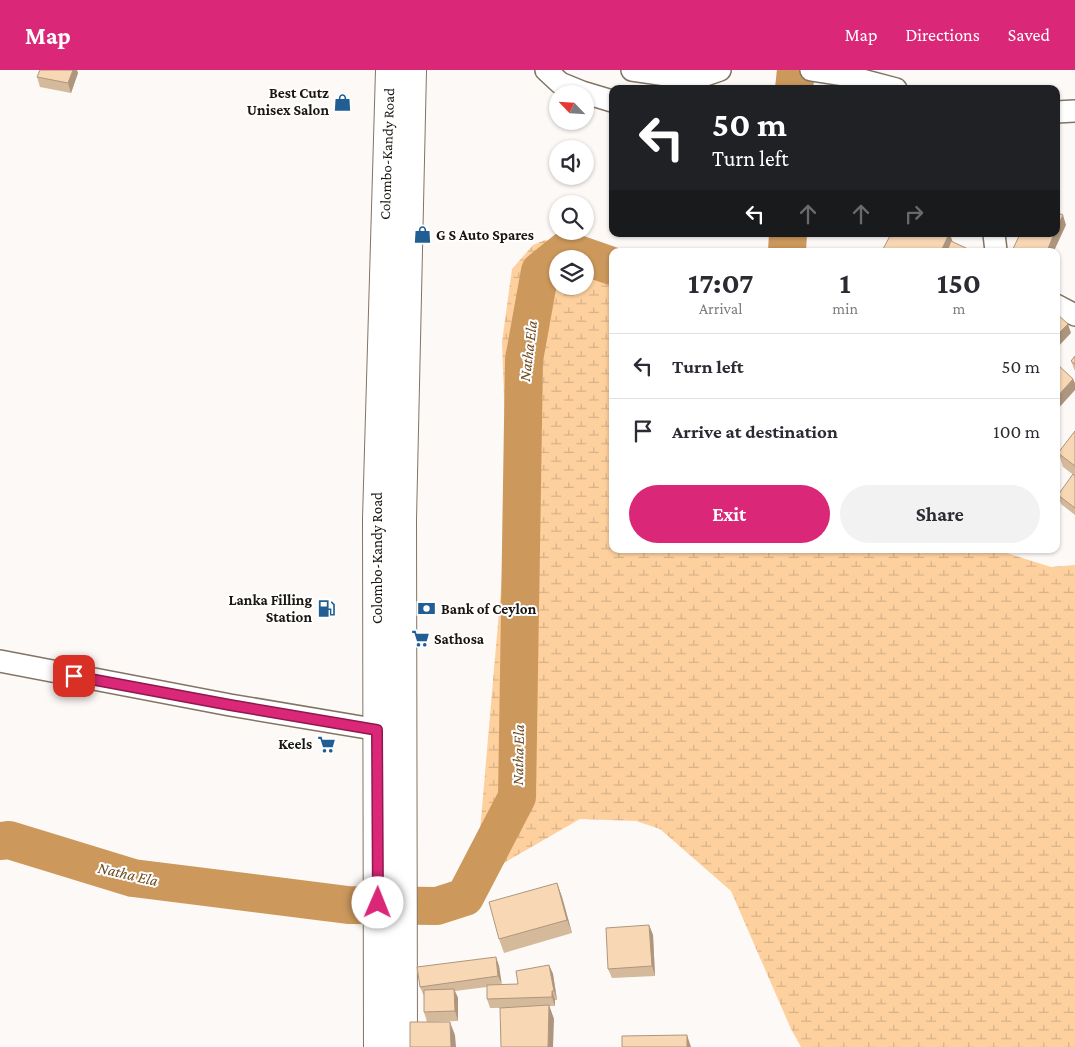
<!DOCTYPE html>
<html lang="en">
<head>
<meta charset="utf-8">
<style>
  :root { --surface:#fff; --page:#f2f2f3; --text:#2b2b33; --muted:#7c7c81; --line:#e1e1e2; --accent:#db2777 }
  body { margin:0; font-family:"Crimson Pro",serif; background:var(--page); color:var(--text); height:100vh; display:flex; flex-direction:column; font-size:19px; white-space:nowrap }
  * { box-sizing:border-box; margin:0 }
  p { font-size:16px; color:var(--muted) }
  .icon { flex:none; width:28px; height:28px; fill:none; stroke:currentColor; stroke-width:2; stroke-linecap:round; stroke-linejoin:round }
  .map { position:relative; flex:1; overflow:hidden }
  .drawer { position:absolute; left:609px; top:178px; width:451px; height:305px; display:flex; flex-direction:column; background:var(--surface); border-radius:10px; box-shadow:0 1px 4px #0004 }
  .drawer>* { flex:none }
  .top-card { position:absolute; left:609px; top:15px; width:451px; height:152px; border-radius:10px; box-shadow:0 1px 4px #0004; background:#202124; color:#fff; overflow:hidden }
  .needle { width:32px; rotate:295deg }
  .fabs { position:absolute; left:549px; top:15px; display:grid; gap:10px }
  .fabs a { display:grid; place-items:center; width:45px; height:45px; border-radius:50%; background:var(--surface); box-shadow:0 1px 4px #0004; font-size:25px }
  .pin { position:absolute; display:grid; place-items:center; width:42px; height:42px; color:#fff; margin:-21px; border-radius:10px; box-shadow:0 2px 8px #0006 }
  .me { position:absolute; width:55px; margin:-28px; rotate:1deg; stroke-linejoin:round; filter:drop-shadow(0 0 4px #0008) }
  .turn { display:flex; align-items:center; gap:18px; height:105px; padding:0 20px; font-size:22px }
  .turn .icon { width:65px; height:65px; stroke-width:2.5 }
  .turn b { display:block; font-size:35px; line-height:42px }
  .lanes { display:flex; align-items:center; height:48px; padding:0 20px; background:#0003; justify-content:center; gap:25px; direction:ltr }
  .lanes .off { opacity:.35 }
  .eta { display:flex; justify-content:space-evenly; align-items:center; height:85px; text-align:center }
  .eta b { font-size:30px; font-weight:700; line-height:35px }
  .primary-button { display:flex; gap:10px; margin-top:auto; padding:10px 20px }
  .primary-button a { flex:1; height:58px; border-radius:30px; background:var(--accent); color:#fff; font-size:20px; font-weight:700; line-height:58px; text-align:center }
  .primary-button a+a { background:var(--page); color:var(--text) }
  ul { padding:0; list-style:none }
  li { display:flex; align-items:center; gap:15px; height:65px; padding:0 20px; border-top:1px solid var(--line) }
  li div { flex:1 }
  li b { display:block; font-size:19px }
  li em { font-style:normal }
  header { display:flex; align-items:center; gap:30px; box-sizing:border-box; height:70px; padding:0 25px; background:var(--accent); color:#fff }
  header strong { font-size:24px }
  nav { display:flex; gap:28px; margin-inline-start:auto; font-size:18px }
  .map>svg:first-child { display:block }
</style>
</head>
<body>
<header>
<strong>Map</strong>
<nav><a>Map</a><a>Directions</a><a>Saved</a></nav>
</header>
<div class="map">
<svg width="1075" height="977" viewBox="0 0 1075 977">
  <defs>
    <pattern id="wetland-marsh" width="20" height="14" patternUnits="userSpaceOnUse" patternTransform="scale(1.25)"><rect width="20" height="14" fill="#fdd09e"/><path d="M1 5h8M5 5V1M11 12h8M15 12V8" fill="none" stroke="#d8b287"/></pattern>
  </defs>
  <rect width="100%" height="100%" fill="#fdf9f6"/>
  <!-- wetland -->
  <path fill="url(#wetland-marsh)" fill-rule="evenodd" d="M545,170L612,184V479H994L1051,497L1075,495V977H801L791,959L731,821L660,759L636,751L580,749L502,794L483,778L480,761L508,438L502,272L512,199L533,175ZM558,189H585V216H558Z"/>
  <g fill="none" stroke-linecap="round" stroke-linejoin="round">
    <!-- river -->
    <g stroke="#cc985c" stroke-width="38">
      <polyline points="794,19 796,0"/>
      <polyline points="787,181 788,164"/>
      <polyline points="0,771 9,770 133,808 348,835 437,836 465,827 517,727 524,290 540,201 566,180 612,196"/>
    </g>
    <defs>
      <g id="minor">
        <polyline points="546,0 560,13 582,22 612,31"/>
        <polyline points="632,0 694,9 720,0"/>
        <polyline points="811,0 843,5 896,19"/>
        <polyline points="1056,42 1075,41"/>
        <polyline points="994,164 996,181"/>
        <polyline points="1056,235 1075,245"/>
        <polyline points="0,591 230,635 391,662"/>
      </g>
      <g id="highway">
        <polyline points="378,977 377,449 390,0"/>
        <polyline points="403,977 402,450 412,0"/>
      </g>
    </defs>
    <!-- minor casing -->
    <use href="#minor" stroke="#827465" stroke-width="24"/>
    <!-- highway casing -->
    <use href="#highway" stroke="#827465" stroke-width="30"/>
    <!-- minor -->
    <use href="#minor" stroke="#fff" stroke-width="21"/>
    <!-- highway -->
    <use href="#highway" stroke="#fff" stroke-width="28"/>
  </g>
  <!-- wall -->
  <g fill="#d5b99b">
    <polygon points="78,3 71,23 40,17 37,7"/>
    <polygon points="1075,286 1075,301 1071,291"/>
    <polygon points="1075,361 1075,406 1063,397 1059,384 1056,387 1056,372 1060,381"/>
    <polygon points="1075,406 1075,445 1061,434 1058,425"/>
    <polygon points="557,813 562,827 572,863 504,883 499,869"/>
    <polygon points="649,855 653,865 655,906 612,908 608,899"/>
    <polygon points="496,887 499,896 501,914 518,914 549,895 553,904 557,930 555,930 555,936 549,936 554,949 500,938 490,938 487,929 487,917 455,921 458,928 458,951 427,952 424,942 424,926 420,917"/>
  </g>
  <!-- shaded-wall -->
  <g fill="#ae967e">
    <polygon points="73,0 77,0 78,3 71,23 68,13"/>
    <polygon points="1063,145 1066,155 1054,181 1047,181 1054,164 1056,164 1056,160"/>
    <polygon points="949,164 950,164 954,176 952,181 941,181"/>
    <polygon points="1068,254 1071,263 1056,279 1056,266"/>
    <polygon points="1073,309 1075,313 1075,320 1056,341 1056,328"/>
    <polygon points="1057,373 1060,382 1056,387 1056,374"/>
    <polygon points="557,813 562,827 572,863 567,850"/>
    <polygon points="649,855 653,865 655,906 652,896"/>
    <polygon points="496,887 499,896 502,915 498,906"/>
    <polygon points="549,895 553,904 557,930 554,921"/>
    <polygon points="454,919 458,928 458,951 455,941"/>
    <polygon points="552,921 555,930 555,936 552,927"/>
    <polygon points="549,935 554,949 553,977 548,977"/>
    <polygon points="450,952 455,965 456,977 451,977"/>
    <polygon points="687,965 691,977 687,977"/>
  </g>
  <!-- building -->
  <g fill="#f8d7b4" stroke="#ae967e">
    <polygon points="40,0 73,0 68,13 37,7"/>
    <polygon points="1056,142 1063,145 1056,160"/>
    <polygon points="891,164 949,164 941,181 882,181"/>
    <polygon points="1020,164 1054,164 1047,181 1012,181"/>
    <polygon points="951,171 968,179 967,181 947,181"/>
    <polygon points="1056,243 1068,254 1056,266"/>
    <polygon points="1075,286 1075,294 1071,291"/>
    <polygon points="1056,293 1073,309 1056,328"/>
    <polygon points="1075,361 1075,396 1058,383"/>
    <polygon points="1073,404 1075,406 1075,438 1058,425"/>
    <polygon points="557,813 567,850 499,869 489,832"/>
    <polygon points="649,855 652,896 608,899 606,858"/>
    <polygon points="496,887 498,906 420,917 417,897"/>
    <polygon points="549,895 554,921 552,921 552,927 487,929 487,915 518,914 516,901"/>
    <polygon points="454,919 455,941 424,942 424,920"/>
    <polygon points="549,935 548,977 501,977 500,938"/>
    <polygon points="410,952 450,952 451,977 410,977"/>
    <polygon points="687,965 687,977 622,977 622,966"/>
  </g>
  <g fill="none" stroke-linecap="round" stroke-linejoin="round">
    <defs>
      <polyline id="route" points="74,606 230,635 377,660 378,833"/>
    </defs>
    <!-- route casing -->
    <use href="#route" stroke="#8e194d" stroke-width="12"/>
    <!-- route -->
    <use href="#route" stroke="#db2777" stroke-width="9"/>
  </g>
  <!-- icons -->
  <defs>
    <symbol id="shop-bare" viewBox="-9 -9 18 18"><path d="M-5-2.5h2.3a2.7 3.5 0 0 1 5.4 0H5L5.5 6h-11ZM-1.5-2.5h3a1.5 2.3 0 0 0-3 0Z" fill="#205e94" stroke="#fff" stroke-width="2.5" paint-order="stroke"/></symbol>
    <symbol id="fuel-bare" viewBox="-9 -9 18 18"><path d="M-5.5-6h7V0h2V4h1.3V-2.5L3-4.5l.8-.8L6-3V5H2.5V1h-1V6h-7ZM-4.2-4.7v3.2H.2V-4.7Z" fill="#205e94" stroke="#fff" stroke-width="2.5" paint-order="stroke"/></symbol>
    <symbol id="bank-bare" viewBox="-9 -9 18 18"><path d="M-6-4H6V4H-6ZM0-2.3a2.3 2.3 0 1 0 0 4.6a2.3 2.3 0 1 0 0-4.6Z" fill="#205e94" stroke="#fff" stroke-width="2.5" paint-order="stroke"/></symbol>
    <symbol id="supermarket-bare" viewBox="-9 -9 18 18"><path d="M-6-5.5h2.5l.6 2H6L4.5 2H-2.5L-4.4-4H-6ZM-1.5 3.2a1.3 1.3 0 1 0 .1 0ZM3 3.2a1.3 1.3 0 1 0 .1 0Z" fill="#205e94" stroke="#fff" stroke-width="2.5" paint-order="stroke"/></symbol>
  </defs>
  <g fill-rule="evenodd">
    <use href="#shop-bare" x="330" y="20" width="25" height="25"/>
    <use href="#shop-bare" x="410" y="152" width="25" height="25"/>
    <use href="#fuel-bare" x="314" y="526" width="25" height="25"/>
    <use href="#bank-bare" x="414" y="526" width="25" height="25"/>
    <use href="#supermarket-bare" x="408" y="556" width="25" height="25"/>
    <use href="#supermarket-bare" x="314" y="662" width="25" height="25"/>
  </g>
  <g text-anchor="middle" dominant-baseline="central" stroke-width="4" stroke-linejoin="round" paint-order="stroke">
    <!-- poi labels -->
    <g font-size="15" font-weight="bold" fill="#1b1610" stroke="#fff" text-anchor="end">
      <text x="329" y="23">Best Cutz<tspan x="329" dy="17">Unisex Salon</tspan></text>
      <text x="436" y="165" text-anchor="start">G S Auto Spares</text>
      <text x="312" y="530">Lanka Filling<tspan x="312" dy="17">Station</tspan></text>
      <text x="441" y="539" text-anchor="start">Bank of Ceylon</text>
      <text x="434" y="569" text-anchor="start">Sathosa</text>
      <text x="312" y="674">Keels</text>
    </g>
    <!-- street labels -->
    <g font-size="15" fill="#1b1610" stroke="#fff">
      <text transform="translate(387 84) rotate(-88)">Colombo-Kandy Road</text>
      <text transform="translate(377 488) rotate(-90)">Colombo-Kandy Road</text>
    </g>
    <!-- water labels -->
    <g font-size="16" font-style="italic" fill="#6f4b1e" stroke="#fff">
      <text transform="translate(528 281) rotate(-83)">Natha Ela</text>
      <text transform="translate(518 685) rotate(-89)">Natha Ela</text>
      <text transform="translate(128 804) rotate(13)">Natha Ela</text>
    </g>
  </g>
</svg>
<div class="fabs">
<a><svg class="needle" viewBox="-14 -14 28 28"><path d="M0-13l5 13h-10z" fill="#e53935"/><path d="M0 13l5-13h-10z" fill="#7c7c81"/></svg></a>
<a><svg class="icon" aria-label="sound" viewBox="0 0 24 24"><path d="M4 9h4l5-4v14l-5-4H4zM17 9q2 3 0 6"/></svg></a>
<a><svg class="icon" aria-label="search" viewBox="0 0 24 24"><circle cx="10" cy="10" r="6"/><path d="M15 15l6 6"/></svg></a>
<a><svg class="icon" aria-label="layers" viewBox="0 0 24 24"><path d="M12 4l9 5-9 5-9-5zM3 14l9 5 9-5"/></svg></a>
</div>
<div class="pin" style="left:74px;top:606px;background:#d93025"><svg class="icon" aria-label="arrive" viewBox="0 0 24 24"><path d="M6 21V4h12l-3 4 3 4H6"/></svg></div>
<svg class="me" style="left:378px;top:833px" viewBox="-20 -20 40 40"><circle r="19" fill="#fff"/><path d="M0-13L10 11 0 6-10 11z" fill="#db2777"/></svg>
<div class="top-card">
<div class="turn"><svg class="icon" aria-label="left" viewBox="0 0 24 24"><path d="M17 20v-9H6M10 6l-5 5 5 5"/></svg><div><b>50 m</b>Turn left</div></div>
<div class="lanes"><svg class="icon" aria-label="left" viewBox="0 0 24 24"><path d="M17 20v-9H6M10 6l-5 5 5 5"/></svg><svg class="icon off" aria-label="ahead" viewBox="0 0 24 24"><path d="M12 20V5M6 11l6-6 6 6"/></svg><svg class="icon off" aria-label="ahead" viewBox="0 0 24 24"><path d="M12 20V5M6 11l6-6 6 6"/></svg><svg class="icon off" aria-label="right" viewBox="0 0 24 24"><path d="M7 20v-9h11M14 6l5 5-5 5"/></svg></div>
</div>
<section class="drawer">
<div class="eta">
<div><b>17:07</b><p>Arrival</p></div>
<div><b>1</b><p>min</p></div>
<div><b>150</b><p>m</p></div>
</div>
<ul>
<li><svg class="icon" aria-label="left" viewBox="0 0 24 24"><path d="M17 20v-9H6M10 6l-5 5 5 5"/></svg><div><b>Turn left</b></div><em>50 m</em></li>
<li><svg class="icon" aria-label="arrive" viewBox="0 0 24 24"><path d="M6 21V4h12l-3 4 3 4H6"/></svg><div><b>Arrive at destination</b></div><em>100 m</em></li>
</ul>
<div class="primary-button"><a>Exit</a><a>Share</a></div>
</section>
</div>
</body>
</html>
